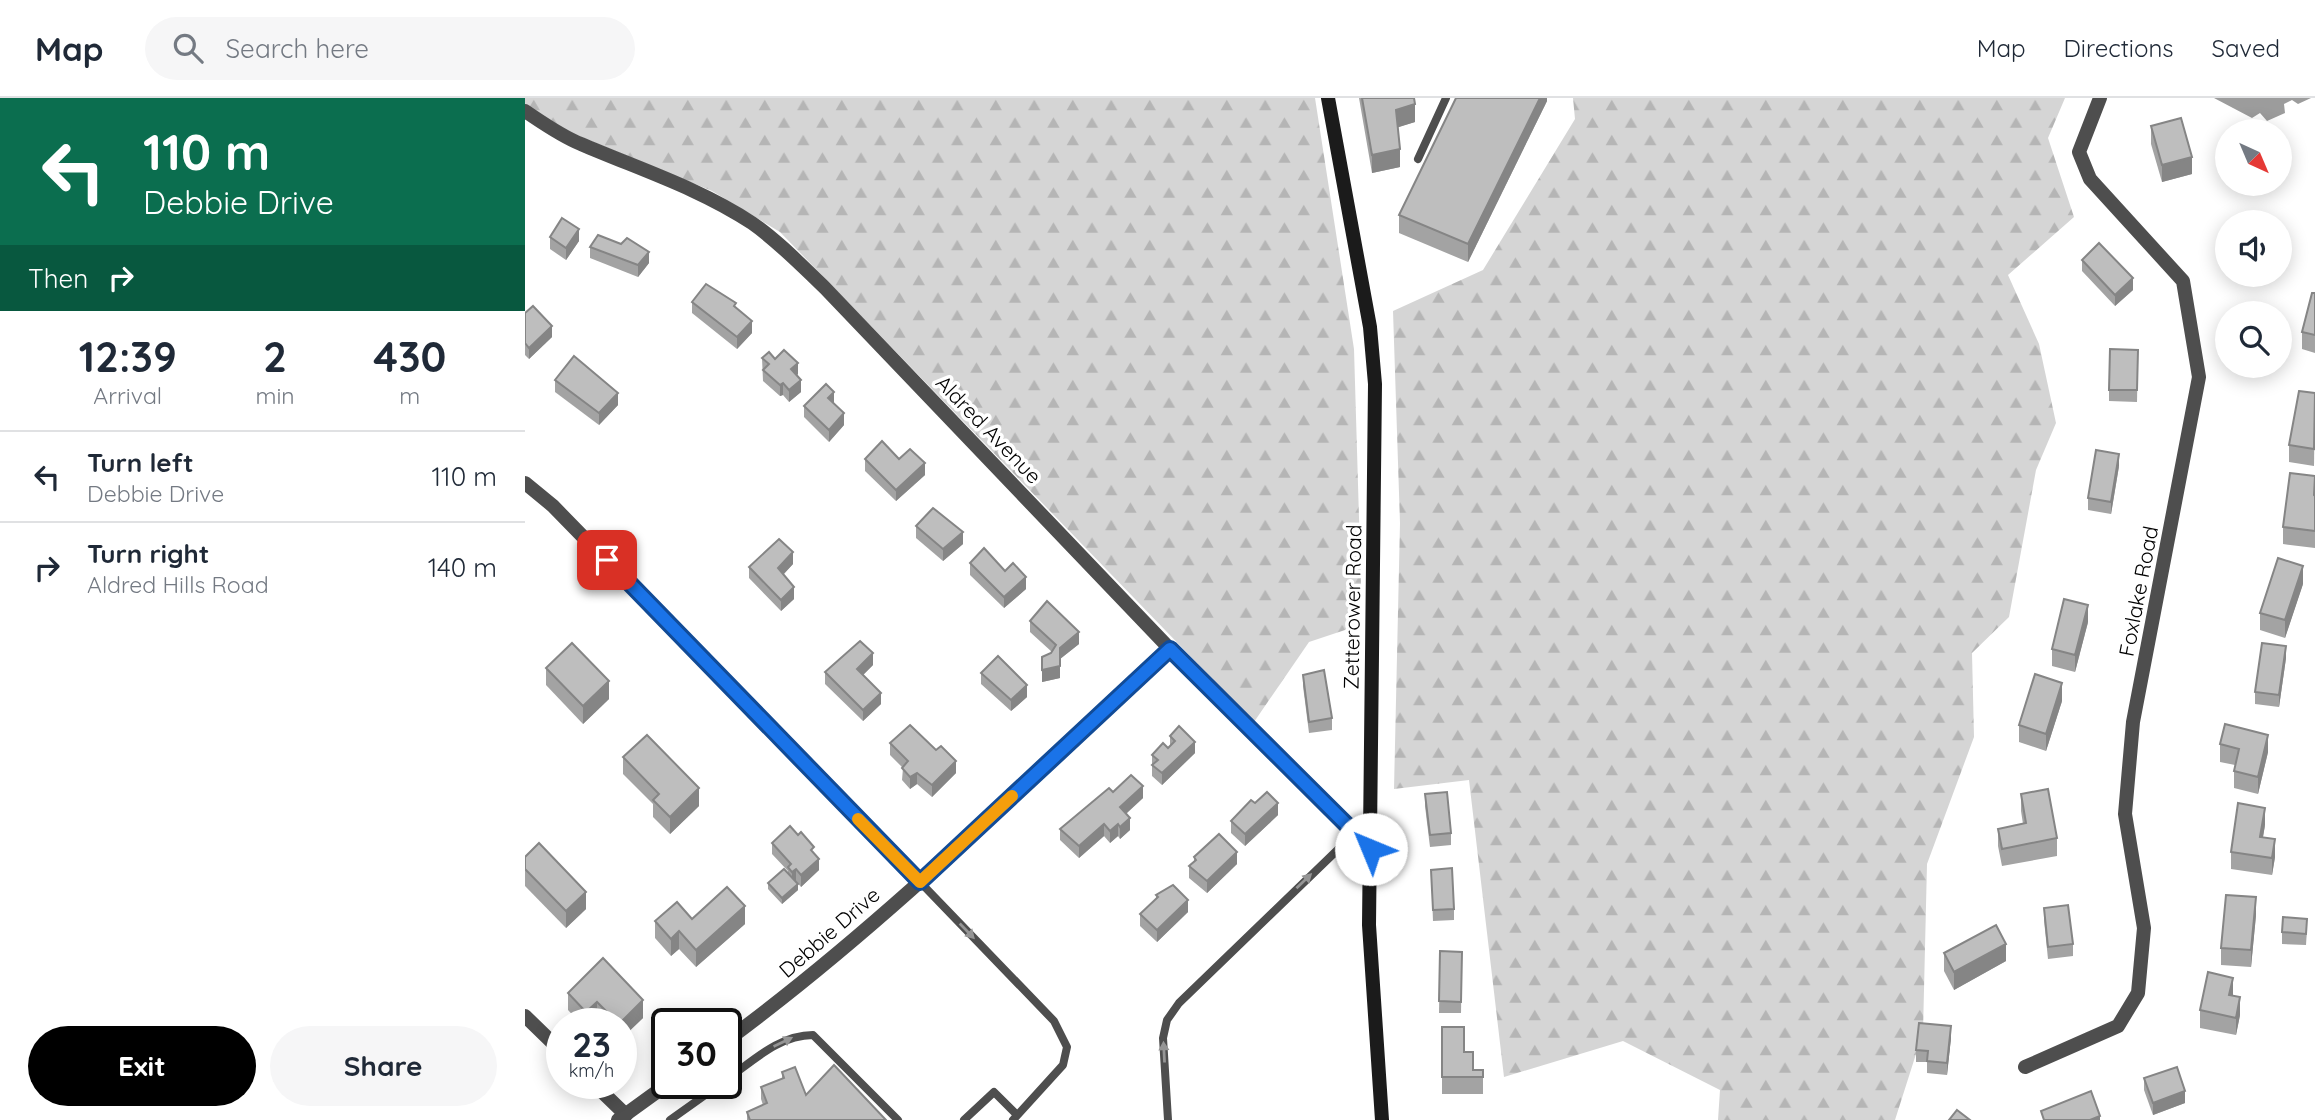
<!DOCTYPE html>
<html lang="en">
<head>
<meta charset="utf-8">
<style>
  :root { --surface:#fff; --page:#f6f6f7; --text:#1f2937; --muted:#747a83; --line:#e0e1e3; --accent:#000 }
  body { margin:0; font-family:Quicksand,sans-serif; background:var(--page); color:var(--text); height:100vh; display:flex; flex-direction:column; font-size:26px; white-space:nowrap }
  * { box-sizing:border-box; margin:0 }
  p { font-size:23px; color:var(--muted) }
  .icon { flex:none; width:38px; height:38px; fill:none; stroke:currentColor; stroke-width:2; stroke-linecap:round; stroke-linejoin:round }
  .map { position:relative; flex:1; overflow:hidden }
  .panel { display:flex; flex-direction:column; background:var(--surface); width:525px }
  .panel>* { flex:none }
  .guide { background:#0b6e4f; color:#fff; overflow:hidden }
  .needle { width:46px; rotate:136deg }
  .fabs { position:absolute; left:1690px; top:21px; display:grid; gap:14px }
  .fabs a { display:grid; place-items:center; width:77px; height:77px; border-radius:50%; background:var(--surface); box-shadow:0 4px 18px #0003; font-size:35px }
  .speed { position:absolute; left:21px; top:910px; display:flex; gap:14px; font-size:35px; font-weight:700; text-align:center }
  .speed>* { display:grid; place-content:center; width:91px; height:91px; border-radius:50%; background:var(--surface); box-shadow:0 4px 18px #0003; line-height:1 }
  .speed small { font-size:18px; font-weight:400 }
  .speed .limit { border:4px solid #111; border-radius:10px; background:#fff; color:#111 }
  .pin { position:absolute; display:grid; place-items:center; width:60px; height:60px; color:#fff; margin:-30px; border-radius:14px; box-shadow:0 4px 10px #0006 }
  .me { position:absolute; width:77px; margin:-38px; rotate:315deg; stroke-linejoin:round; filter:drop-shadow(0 0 5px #0008) }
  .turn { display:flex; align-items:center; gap:24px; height:147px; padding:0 28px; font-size:32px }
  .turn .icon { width:91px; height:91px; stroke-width:2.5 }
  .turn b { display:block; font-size:49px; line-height:60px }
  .then { display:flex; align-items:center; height:66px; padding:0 28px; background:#0003; gap:14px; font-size:26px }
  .eta { display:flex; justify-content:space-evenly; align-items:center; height:119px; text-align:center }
  .eta b { font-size:42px; font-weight:700; line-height:49px }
  .primary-button { display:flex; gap:14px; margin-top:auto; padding:14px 28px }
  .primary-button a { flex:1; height:80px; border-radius:42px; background:var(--accent); color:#fff; font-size:28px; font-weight:700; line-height:80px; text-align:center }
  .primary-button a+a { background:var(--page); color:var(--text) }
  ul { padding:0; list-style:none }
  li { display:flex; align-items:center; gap:21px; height:91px; padding:0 28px; border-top:2px solid var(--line) }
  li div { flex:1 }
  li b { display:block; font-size:26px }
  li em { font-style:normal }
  header { display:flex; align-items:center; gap:42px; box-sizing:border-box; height:98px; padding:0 35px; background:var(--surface); border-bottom:2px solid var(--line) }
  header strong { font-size:33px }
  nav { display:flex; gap:38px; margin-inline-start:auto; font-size:24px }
  .search { width:490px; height:63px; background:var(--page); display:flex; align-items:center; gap:18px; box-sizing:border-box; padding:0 24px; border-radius:38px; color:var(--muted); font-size:26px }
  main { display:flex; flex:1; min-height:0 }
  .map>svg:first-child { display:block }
</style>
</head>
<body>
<header>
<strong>Map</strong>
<div class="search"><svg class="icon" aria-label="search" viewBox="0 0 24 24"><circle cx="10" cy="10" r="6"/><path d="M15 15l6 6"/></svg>Search here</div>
<nav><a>Map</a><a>Directions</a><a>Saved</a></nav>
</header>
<main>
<section class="panel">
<div class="guide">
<div class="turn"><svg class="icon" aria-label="left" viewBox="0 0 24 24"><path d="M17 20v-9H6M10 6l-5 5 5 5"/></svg><div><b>110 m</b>Debbie Drive</div></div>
<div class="then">Then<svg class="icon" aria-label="right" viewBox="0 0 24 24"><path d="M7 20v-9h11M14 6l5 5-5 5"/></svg></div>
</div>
<div class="eta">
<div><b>12:39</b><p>Arrival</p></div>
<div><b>2</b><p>min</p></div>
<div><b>430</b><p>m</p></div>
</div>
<ul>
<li><svg class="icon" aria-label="left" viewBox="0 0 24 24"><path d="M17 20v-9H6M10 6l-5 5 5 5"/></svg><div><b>Turn left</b><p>Debbie Drive</p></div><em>110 m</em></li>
<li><svg class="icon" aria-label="right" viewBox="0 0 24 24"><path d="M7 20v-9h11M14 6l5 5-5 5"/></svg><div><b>Turn right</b><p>Aldred Hills Road</p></div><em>140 m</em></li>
</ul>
<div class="primary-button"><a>Exit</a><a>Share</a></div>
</section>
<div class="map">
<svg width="1790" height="1022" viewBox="0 0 1790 1022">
  <defs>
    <pattern id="forest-firs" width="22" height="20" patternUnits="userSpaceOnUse" patternTransform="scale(1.75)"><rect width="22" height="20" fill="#d5d5d5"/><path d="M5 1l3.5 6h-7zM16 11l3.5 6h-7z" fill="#b5b5b5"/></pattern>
  </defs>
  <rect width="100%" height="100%" fill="#fff"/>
  <!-- forest -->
  <g fill="url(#forest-firs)">
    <polygon points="0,0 790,0 829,251 836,487 826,530 784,544 729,624 255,134 187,93 47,35 0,7"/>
    <polygon points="1048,0 1540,0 1523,40 1549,119 1483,177 1514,246 1531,325 1511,372 1484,519 1447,555 1449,639 1402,766 1398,934 1370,1022 1193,1022 1195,992 1098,943 979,979 944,682 869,691 875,425 868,213 958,172 1050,21"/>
  </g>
  <!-- water -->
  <polygon fill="#9c9c9c" points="1689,0 1786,0 1773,6 1767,2 1759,6 1760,15 1742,23 1735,15 1727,20"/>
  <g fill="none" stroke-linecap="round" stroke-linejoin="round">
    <!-- lane -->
    <g stroke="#4e4e4e" stroke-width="8">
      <polyline points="893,61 921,0"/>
      <polyline points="395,784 529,923 542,949 538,967 488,1022"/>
      <path d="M201,982C228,963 254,937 288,937L373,1022"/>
      <polyline points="145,1022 197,985"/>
      <polyline points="439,1022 469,994 491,1016"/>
      <polyline points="643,1022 638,940 642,922 654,905 830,735"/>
    </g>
    <!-- street -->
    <g stroke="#4e4e4e" stroke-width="14">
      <path d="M0,13C18,25 36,38 56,46C114,71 174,90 227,125C253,143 277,168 300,190L645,551L846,751"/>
      <polyline points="0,385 28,408 395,784"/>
      <polyline points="0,918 37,954"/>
      <path d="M201,943C360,826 501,685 645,551"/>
      <polyline points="1500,969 1593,928 1613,895 1619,830 1600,716 1608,624 1674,279 1658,183 1565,81 1554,54 1575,0"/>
      <polyline points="68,985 101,1017"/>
      <polyline points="93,1022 144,985"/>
    </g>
    <!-- secondary -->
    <polyline stroke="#1b1b1b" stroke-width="14" points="803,0 845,229 850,286 844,827 857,1022"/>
  </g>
  <!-- wall -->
  <g fill="#a3a3a3">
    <polygon points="834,0 889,0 890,24 873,29 875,69 847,75"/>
    <polygon points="1022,0 1022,3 943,164 874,135 874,117"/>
    <polygon points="1626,28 1667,76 1637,84 1626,46"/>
    <polygon points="25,139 54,143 41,162 25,151"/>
    <polygon points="65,149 124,165 113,179 65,160"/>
    <polygon points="1557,162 1608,192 1590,208 1557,173"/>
    <polygon points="1790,195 1790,255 1777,251 1777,234"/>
    <polygon points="167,204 227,235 212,251 167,215"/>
    <polygon points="0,215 27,239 4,261 0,257"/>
    <polygon points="1613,252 1612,304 1584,303 1584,292"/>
    <polygon points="237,260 250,261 273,276 272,277 276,294 264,304 258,297 255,298 238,283"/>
    <polygon points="30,282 93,307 74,327 30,294"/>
    <polygon points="1790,295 1789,368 1764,364 1764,347"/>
    <polygon points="279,308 319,327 304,344 279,319"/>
    <polygon points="340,361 374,361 400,377 371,403 340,373"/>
    <polygon points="1594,368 1586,416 1563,412 1563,400"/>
    <polygon points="1790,378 1790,450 1758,446 1758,429"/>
    <polygon points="391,428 438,446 418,463 391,440"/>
    <polygon points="445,465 480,473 501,491 479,510 445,477"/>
    <polygon points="268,466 258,477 269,501 256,513 224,480 224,469"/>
    <polygon points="1778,486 1760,540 1735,532 1735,515"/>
    <polygon points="505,523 554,546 535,561 535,580 517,584 517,559 527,554 505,534"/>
    <polygon points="1563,524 1550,574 1527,568 1527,551"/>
    <polygon points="1761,560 1754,609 1730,606 1730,594"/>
    <polygon points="348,567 338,577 356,606 338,623 300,586 300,574"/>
    <polygon points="21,570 84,601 58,626 21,587"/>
    <polygon points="456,575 502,599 486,613 456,586"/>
    <polygon points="778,577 807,620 807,632 784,635 778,588"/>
    <polygon points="1537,603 1521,653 1494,644 1494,627"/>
    <polygon points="645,638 670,655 637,687 627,678 627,657 643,650 645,648"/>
    <polygon points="365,645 431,675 407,699 392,686 385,691 377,682 378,670 365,657"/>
    <polygon points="1695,646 1743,654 1733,696 1709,690 1709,673 1710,667 1695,664"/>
    <polygon points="98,659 174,708 145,736 128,719 128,706 98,676"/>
    <polygon points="588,694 618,700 601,716 605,732 595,741 593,738 585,745 579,738 554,760 535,742 535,731"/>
    <polygon points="900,696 926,735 926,747 905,749 900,708"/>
    <polygon points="1496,696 1532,740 1532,758 1477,768 1473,748 1473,731 1498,726 1496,713"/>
    <polygon points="730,705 753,717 720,748 706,735 706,723"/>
    <polygon points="1740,727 1738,739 1750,759 1747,777 1706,771 1706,754"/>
    <polygon points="247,745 289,755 294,772 276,789 271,783 273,792 257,806 243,791 243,785 263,775 263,773 247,756"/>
    <polygon points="0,759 61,811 41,830 0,788"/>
    <polygon points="669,759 712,766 682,795 664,780 664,768 669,764"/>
    <polygon points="906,772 929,811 929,822 908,823"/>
    <polygon points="631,797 663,814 632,844 615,828 615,816 631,801"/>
    <polygon points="1519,810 1548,846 1548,858 1523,861 1519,822"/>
    <polygon points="1731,817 1726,869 1696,867 1696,850"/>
    <polygon points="167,821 220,826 171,869 154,851 146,858 130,840 130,823"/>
    <polygon points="1782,832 1781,847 1757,846 1757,834"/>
    <polygon points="915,853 937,854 936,915 914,915"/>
    <polygon points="1419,855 1481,863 1429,892 1419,873"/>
    <polygon points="43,895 118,920 96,941 96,926 76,926 72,921 67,926 56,926 43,912"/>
    <polygon points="1708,898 1715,917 1711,937 1675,930 1675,912"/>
    <polygon points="917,929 939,954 948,972 958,972 958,996 917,996"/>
    <polygon points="1426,940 1422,977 1402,975 1402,964 1391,964 1391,952"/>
    <polygon points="257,974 281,997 361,1022 222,1022 222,1014 238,1007 236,1001 236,989 257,981"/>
    <polygon points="1619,980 1660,1005 1628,1017 1619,992"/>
  </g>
  <!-- shaded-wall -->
  <g fill="#858585">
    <polygon points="1015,0 1022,0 1022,3 943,164 943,146"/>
    <polygon points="890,6 890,24 871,30 871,12"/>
    <polygon points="875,51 875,69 847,75 847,57"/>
    <polygon points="1667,59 1667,76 1637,84 1637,67"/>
    <polygon points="54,131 54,143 41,162 41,150"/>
    <polygon points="124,154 124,165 113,179 113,167"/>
    <polygon points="1608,180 1608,192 1590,208 1590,197"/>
    <polygon points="227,223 227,235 212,251 212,239"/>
    <polygon points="27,228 27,239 4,261 4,250"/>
    <polygon points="273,265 273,276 266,283 266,271"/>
    <polygon points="276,282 276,294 264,304 264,292"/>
    <polygon points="258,285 258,297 255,298 255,287"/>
    <polygon points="309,294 309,305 303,300"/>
    <polygon points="93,295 93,307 74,327 74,315"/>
    <polygon points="319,315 319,327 304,344 304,332"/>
    <polygon points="1594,356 1594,368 1586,416 1586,404"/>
    <polygon points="400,365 400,377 371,403 371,392"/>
    <polygon points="438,434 438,446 418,463 418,451"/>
    <polygon points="268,454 268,466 253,482 253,470"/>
    <polygon points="1778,468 1778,486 1760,540 1760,522"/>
    <polygon points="501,479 501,491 479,510 479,499"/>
    <polygon points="269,489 269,501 256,513 256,502"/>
    <polygon points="1563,507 1563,524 1550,574 1550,557"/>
    <polygon points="554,534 554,546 535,561 535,550"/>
    <polygon points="1761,548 1761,560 1754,609 1754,597"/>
    <polygon points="348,555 348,567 332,583 332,571"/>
    <polygon points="535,568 535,580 517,584 517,572"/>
    <polygon points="84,583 84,601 58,626 58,608"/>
    <polygon points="1537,585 1537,603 1521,653 1521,636"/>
    <polygon points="502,587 502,599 486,613 486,602"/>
    <polygon points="356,595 356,606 338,623 338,612"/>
    <polygon points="1743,637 1743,654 1733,696 1733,679"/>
    <polygon points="670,644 670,655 637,687 637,675"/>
    <polygon points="431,663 431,675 407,699 407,687"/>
    <polygon points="392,675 392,686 385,691 385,679"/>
    <polygon points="618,688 618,700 595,721 595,709"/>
    <polygon points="174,690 174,708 145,736 145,719"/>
    <polygon points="753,705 753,717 720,748 720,736"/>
    <polygon points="1740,710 1740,727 1735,756 1735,739"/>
    <polygon points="605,720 605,732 595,741 595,729"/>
    <polygon points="579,726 579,738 554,760 554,748"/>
    <polygon points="593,726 593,738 585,745 585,733"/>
    <polygon points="1750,741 1750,759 1747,777 1747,760"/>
    <polygon points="712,754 712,766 682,795 682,783"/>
    <polygon points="294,761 294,772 276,789 276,777"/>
    <polygon points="271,771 271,783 267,786 267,774"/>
    <polygon points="273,786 273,792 257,806 257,800"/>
    <polygon points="61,794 61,811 41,830 41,813"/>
    <polygon points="1731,799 1731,817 1726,869 1726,852"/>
    <polygon points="663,802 663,814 632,844 632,832"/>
    <polygon points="220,808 220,826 171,869 171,852"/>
    <polygon points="154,833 154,851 146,858 146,841"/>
    <polygon points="1481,846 1481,863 1429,892 1429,874"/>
    <polygon points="1708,880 1708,897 1704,914 1704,897"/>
    <polygon points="1715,899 1715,917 1711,937 1711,920"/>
    <polygon points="118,902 118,920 96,941 96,926 94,926"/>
    <polygon points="72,904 72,921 67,926 61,926 61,914"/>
    <polygon points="1426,928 1426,940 1422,977 1422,965"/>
    <polygon points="1660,993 1660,1005 1628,1017 1628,1005"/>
    <polygon points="1575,1018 1575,1022 1565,1022"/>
  </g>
  <!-- building -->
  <g fill="#bebebe" stroke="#858585" stroke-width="2">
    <polygon points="837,0 889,0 890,6 871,12 875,51 847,57"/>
    <polygon points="931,0 1015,0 943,146 874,117"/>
    <polygon points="1656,20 1667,59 1637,67 1626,28"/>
    <polygon points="37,120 54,131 41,150 25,139"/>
    <polygon points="73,137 96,146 102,140 124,154 113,167 65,149"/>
    <polygon points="1574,145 1608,180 1590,197 1557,162"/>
    <polygon points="181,186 211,205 209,208 227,223 212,239 167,204"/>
    <polygon points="1787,195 1790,195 1790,237 1777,234"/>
    <polygon points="8,208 27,228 4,250 0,245 0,215"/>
    <polygon points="1585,251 1613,252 1612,292 1584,292"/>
    <polygon points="259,252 273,265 266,271 276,282 264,292 258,285 255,287 238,272 244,266 237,260 244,254 250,261"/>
    <polygon points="49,258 93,295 74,315 30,282"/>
    <polygon points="301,286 309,294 303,300 319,315 304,332 279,308"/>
    <polygon points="1774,293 1790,295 1789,351 1764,347"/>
    <polygon points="357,343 374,361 385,351 400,365 371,392 340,361"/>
    <polygon points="1571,352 1594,356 1586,404 1563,400"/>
    <polygon points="1765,375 1790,378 1789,397 1790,398 1790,433 1758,429"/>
    <polygon points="408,410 438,434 418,451 391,428"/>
    <polygon points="254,441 268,454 253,470 269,489 256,502 224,469"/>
    <polygon points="459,450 480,473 488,465 501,479 479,499 445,465"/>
    <polygon points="1753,460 1778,468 1760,522 1735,515"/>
    <polygon points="1539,501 1563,507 1550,557 1527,551"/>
    <polygon points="522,503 554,534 535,550 535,568 517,572 517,559 526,555 531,547 505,523"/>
    <polygon points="335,543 348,555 332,571 356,595 338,612 300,574"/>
    <polygon points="47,545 84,583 58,608 21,570"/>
    <polygon points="1737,545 1761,548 1754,597 1730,594"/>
    <polygon points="473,558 502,587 486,602 456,575"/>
    <polygon points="799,572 807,620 784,624 778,577"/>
    <polygon points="1510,576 1537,585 1521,636 1494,627"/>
    <polygon points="1700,626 1743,637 1733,679 1709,673 1714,651 1695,646"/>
    <polygon points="385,627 411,652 416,648 431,663 407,687 392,675 385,679 377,670 383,663 365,645"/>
    <polygon points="654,628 670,644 637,675 627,667 633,662 627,657 638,645 643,650 650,643 645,638"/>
    <polygon points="122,637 174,690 145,719 128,702 134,696 98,659"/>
    <polygon points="606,677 618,688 595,709 605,720 595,729 593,726 585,733 579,726 554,748 535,731 584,690 588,694"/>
    <polygon points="1523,691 1532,740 1477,751 1473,731 1501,725 1496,696"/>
    <polygon points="742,694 753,705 720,736 706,723 726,702 730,705"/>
    <polygon points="922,694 926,735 905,737 900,696"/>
    <polygon points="1713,705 1740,710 1735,739 1750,741 1747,760 1706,754"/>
    <polygon points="265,728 273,737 276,734 289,749 286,752 294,761 276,777 271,771 267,774 263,769 266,766 247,745"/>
    <polygon points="694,736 712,754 682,783 664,768 671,762 669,759"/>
    <polygon points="14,745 61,794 41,813 0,771 0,759"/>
    <polygon points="927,770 929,811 908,812 906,772"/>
    <polygon points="259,771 273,786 257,800 243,785"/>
    <polygon points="648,787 663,802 632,832 615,816 633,799 631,797"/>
    <polygon points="202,789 220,808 171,852 154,833 146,841 130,823 152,804 167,821"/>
    <polygon points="1701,797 1731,799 1726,852 1696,850"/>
    <polygon points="1543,807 1548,846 1523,849 1519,810"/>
    <polygon points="1758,819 1782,821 1781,836 1757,834"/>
    <polygon points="1471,827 1481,846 1429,874 1419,855"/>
    <polygon points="915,853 937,854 936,904 914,903"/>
    <polygon points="78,860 118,902 94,926 72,904 61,914 43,895"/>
    <polygon points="1683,874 1708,880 1704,897 1715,899 1711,920 1675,912"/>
    <polygon points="1394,925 1426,928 1422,965 1402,963 1403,953 1391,952"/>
    <polygon points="917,929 939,929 939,954 948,954 948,972 958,972 958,979 917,979"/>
    <polygon points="309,967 361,1022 225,1022 222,1014 242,1005 236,989 259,980 257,974 270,969 281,997"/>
    <polygon points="1652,969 1660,993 1628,1005 1619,980"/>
    <polygon points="1566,993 1575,1018 1565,1022 1519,1022 1516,1013"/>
    <polygon points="1432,1012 1445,1022 1424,1022"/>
  </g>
  <!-- one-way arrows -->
  <defs><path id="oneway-solid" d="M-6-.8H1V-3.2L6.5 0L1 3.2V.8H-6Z" transform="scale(1.75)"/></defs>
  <g fill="#959595">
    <use href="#oneway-solid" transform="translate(779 783) rotate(-44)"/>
    <use href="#oneway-solid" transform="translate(442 833) rotate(46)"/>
    <use href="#oneway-solid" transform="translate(258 944) rotate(-26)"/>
    <use href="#oneway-solid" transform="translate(639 954) rotate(-93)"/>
  </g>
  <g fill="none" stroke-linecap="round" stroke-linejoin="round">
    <defs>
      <polyline id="route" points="82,462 395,784 645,551 846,751"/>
    </defs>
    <!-- route casing -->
    <use href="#route" stroke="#114b97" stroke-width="18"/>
    <!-- route -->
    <use href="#route" stroke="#1a73e8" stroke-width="12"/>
    <!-- slow -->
    <polyline stroke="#f59e0b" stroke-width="12" points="333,721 395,784 487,698"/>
  </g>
  <g text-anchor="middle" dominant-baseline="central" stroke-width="7" stroke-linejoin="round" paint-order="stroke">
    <!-- street labels -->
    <g font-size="21" fill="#000" stroke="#fff">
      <text transform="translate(464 331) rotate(46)">Aldred Avenue</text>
      <text transform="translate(1613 493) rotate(-79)">Foxlake Road</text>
      <text transform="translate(827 509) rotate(-89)">Zetterower Road</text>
      <text transform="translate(304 834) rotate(-41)">Debbie Drive</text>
    </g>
  </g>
</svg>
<div class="fabs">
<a><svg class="needle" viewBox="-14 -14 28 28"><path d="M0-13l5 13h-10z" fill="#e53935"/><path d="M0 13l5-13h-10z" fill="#747a83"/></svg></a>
<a><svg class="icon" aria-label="sound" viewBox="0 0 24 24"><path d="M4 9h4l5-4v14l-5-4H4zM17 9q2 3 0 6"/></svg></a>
<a><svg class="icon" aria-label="search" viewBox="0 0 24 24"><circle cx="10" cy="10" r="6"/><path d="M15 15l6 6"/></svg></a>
</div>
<div class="speed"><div>23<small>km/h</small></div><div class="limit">30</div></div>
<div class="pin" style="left:82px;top:462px;background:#d93025"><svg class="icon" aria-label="arrive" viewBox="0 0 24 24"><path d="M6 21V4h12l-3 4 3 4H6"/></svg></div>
<svg class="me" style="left:846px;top:751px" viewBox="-20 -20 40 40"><circle r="19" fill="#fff"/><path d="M0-13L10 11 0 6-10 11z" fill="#1a73e8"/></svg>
</div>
</main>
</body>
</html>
